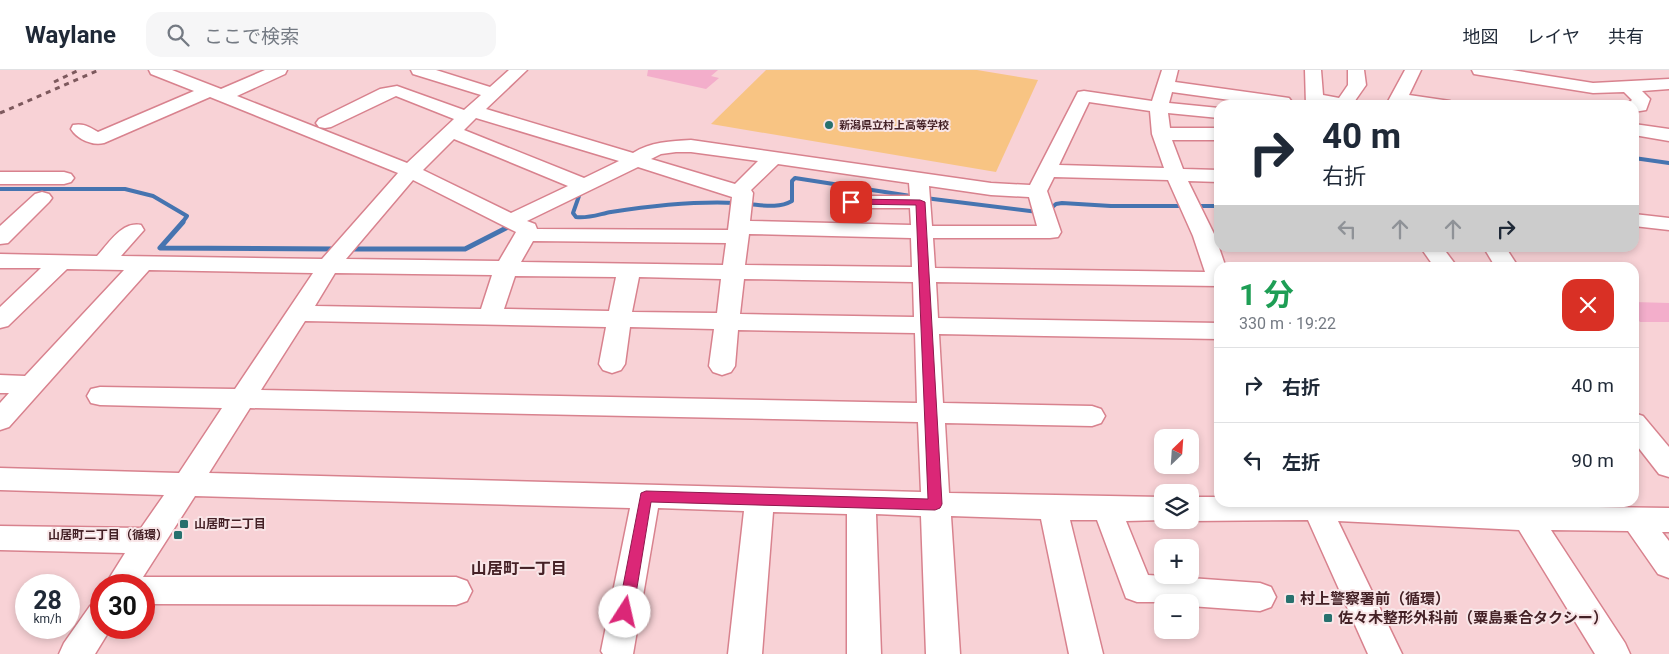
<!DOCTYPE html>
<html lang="ja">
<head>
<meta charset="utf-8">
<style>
  :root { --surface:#fff; --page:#f6f6f7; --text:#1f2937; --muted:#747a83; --line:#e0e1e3 }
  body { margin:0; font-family:Roboto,"Noto Sans JP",sans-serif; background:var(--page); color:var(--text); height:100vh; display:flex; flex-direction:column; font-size:19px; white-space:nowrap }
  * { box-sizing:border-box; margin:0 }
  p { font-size:16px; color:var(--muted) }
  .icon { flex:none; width:28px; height:28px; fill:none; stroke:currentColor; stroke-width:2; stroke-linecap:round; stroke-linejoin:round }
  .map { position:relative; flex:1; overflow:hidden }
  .side { position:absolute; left:1214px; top:192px; width:425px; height:245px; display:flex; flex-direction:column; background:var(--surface); border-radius:15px; box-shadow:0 2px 8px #0003 }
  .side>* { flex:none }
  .guide { position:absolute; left:1214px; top:30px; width:425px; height:152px; border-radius:15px; box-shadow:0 2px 8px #0003; background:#fff; color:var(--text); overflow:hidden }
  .needle { width:32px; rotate:25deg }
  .buttons { position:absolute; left:1154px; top:359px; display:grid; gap:10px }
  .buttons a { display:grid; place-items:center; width:45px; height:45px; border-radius:10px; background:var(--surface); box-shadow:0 2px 8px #0003; font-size:25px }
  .speed { position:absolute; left:15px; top:504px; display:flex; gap:10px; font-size:25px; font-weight:700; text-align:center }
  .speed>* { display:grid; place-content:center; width:65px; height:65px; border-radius:50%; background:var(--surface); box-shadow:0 2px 8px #0003; line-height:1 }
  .speed small { font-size:12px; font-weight:400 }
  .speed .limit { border:8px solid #d22; background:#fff; color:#111 }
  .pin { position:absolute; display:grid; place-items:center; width:42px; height:42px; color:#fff; margin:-21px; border-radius:10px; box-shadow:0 2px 8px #0006 }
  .me { position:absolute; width:55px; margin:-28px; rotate:10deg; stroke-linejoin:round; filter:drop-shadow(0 0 4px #0008) }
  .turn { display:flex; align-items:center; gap:18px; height:105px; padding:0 25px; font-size:22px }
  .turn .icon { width:65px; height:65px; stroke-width:2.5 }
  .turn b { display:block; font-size:35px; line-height:42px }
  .lanes { display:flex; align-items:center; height:48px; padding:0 25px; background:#0003; justify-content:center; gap:25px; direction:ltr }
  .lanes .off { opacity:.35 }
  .round { display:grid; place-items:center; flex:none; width:52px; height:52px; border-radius:15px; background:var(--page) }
  .headline { display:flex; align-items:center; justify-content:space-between; height:85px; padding:0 25px }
  h1 { font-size:30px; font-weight:700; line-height:38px; color:#1e9e55 }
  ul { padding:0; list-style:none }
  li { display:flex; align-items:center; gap:15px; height:75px; padding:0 25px; border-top:1px solid var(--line) }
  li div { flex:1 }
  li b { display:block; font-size:19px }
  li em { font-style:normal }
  header { display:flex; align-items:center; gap:30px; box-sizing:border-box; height:70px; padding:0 25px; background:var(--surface); border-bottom:1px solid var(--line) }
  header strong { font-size:24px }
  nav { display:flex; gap:28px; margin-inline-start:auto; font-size:18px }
  .search { width:350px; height:45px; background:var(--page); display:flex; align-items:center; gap:12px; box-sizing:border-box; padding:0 18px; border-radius:15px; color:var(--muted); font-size:19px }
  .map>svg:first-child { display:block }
</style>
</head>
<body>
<header>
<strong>Waylane</strong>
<div class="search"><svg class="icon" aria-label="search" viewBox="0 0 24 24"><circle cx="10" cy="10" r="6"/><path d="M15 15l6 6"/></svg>ここで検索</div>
<nav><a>地図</a><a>レイヤ</a><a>共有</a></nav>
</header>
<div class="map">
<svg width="1669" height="584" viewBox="0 0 1669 584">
  <rect width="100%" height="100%" fill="#f8d2d6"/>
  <!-- green -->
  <polygon fill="#f8c483" points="766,0 977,0 1038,10 996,102 711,54"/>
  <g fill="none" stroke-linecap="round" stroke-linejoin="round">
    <!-- stream-far1 -->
    <g stroke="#4674b0" stroke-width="4">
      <polyline points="1634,88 1669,93"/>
      <polyline points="0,119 125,119 153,126 187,146 182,153"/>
      <path d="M574,124L579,126L573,143L576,147C587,149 600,144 611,142C650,136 696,131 736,133"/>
      <polyline points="925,128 1038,142"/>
      <path d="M747,134C762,135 778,139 792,131V111L795,108L917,127"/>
      <polyline points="1194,136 1219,136"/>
      <polyline points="1049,140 1056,134 1062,133 1111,136 1186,136"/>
    </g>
    <!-- stream -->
    <g stroke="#4674b0" stroke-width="5">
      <polyline points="183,152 160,178 336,179"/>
      <polyline points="349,179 465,179 512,155"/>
    </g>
  </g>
  <!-- building -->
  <g fill="#f3aecb">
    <polygon points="648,0 718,0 711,6 719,8 706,19 647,6"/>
    <polygon points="1634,232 1669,233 1669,252 1640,252 1634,245"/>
  </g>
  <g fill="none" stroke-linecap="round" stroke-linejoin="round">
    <defs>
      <g id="minor">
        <path d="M149,0H172L221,19L265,0H287L285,4L237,26L407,93L454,49L396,26L331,57L325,58L319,57L316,53L319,49L380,19L397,16L464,40L481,25L413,4L411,0H436L490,17L509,0H527L486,39L633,83C650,72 671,71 691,70L991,113L1030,115L1078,22L1084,21L1152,31L1162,0H1178L1175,12L1289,28L1292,32L1290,35H1266L1172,22L1169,33L1219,38V48L1168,43L1170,58H1219V70H1172L1183,99L1219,100V112L1188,111L1215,166L1226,198H1219V216L936,212L938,248L1219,253V269L939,264L943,333L1092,336L1101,339L1105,346L1101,353L1092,356L945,353L949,423L1162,427V450H1164L1126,451L1148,505L1260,513L1271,517L1276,527L1271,537L1260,541L1190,536V532H1137L1126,528L1097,450H1070L1103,584H1069L1041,449L951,446L960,584H926L921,446L876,444L881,584H847V444L773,442L762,584H728L744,441L658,438L633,584H603L601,581L630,438L195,426L143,507H456L467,511L472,521L467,531L456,535L144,534V515H105L125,483L0,480V456L141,458L164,425L0,420V398L179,403L222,338L100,335L91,333L87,326L91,319L100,317L235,319L313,203L149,200L9,357L0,360V333L9,323H0V305L25,306L124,200L67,199L8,256L0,258V237L41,198H0V184L97,186C109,173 122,151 141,155L144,160L121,186L322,189L398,103L210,27L104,73C92,76 77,69 71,59L73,55C84,53 89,57 98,62L194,21L151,4ZM1089,32L1150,41L1152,64L1164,98L1059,95ZM476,48L619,91L584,108L464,60ZM454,69L568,116L511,143L423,100ZM676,82H691L758,91L735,114L651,89L661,84ZM778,94L909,113L910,126H851L844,128L841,132L844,136L851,138H910L911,155L750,151L753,123L751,120ZM638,97L732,127L728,160L537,159L535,154L527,151ZM1054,107L1168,110L1193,166L1205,202L935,198L933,168H1050L1058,167L1061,162L1047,121ZM413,110L516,162L499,191L346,189ZM929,116L991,125L1029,127L1037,156H932ZM749,164L911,168L912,197L745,195ZM533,171L726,173L723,195L521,192ZM335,203L492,205L481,239L315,236ZM515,206L616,207L609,241L504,239ZM639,207L721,209L717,243L632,242ZM744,209L913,212L914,247L740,244ZM305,251L606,257L599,294L603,300L612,303L621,300L625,294L630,257L714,259L709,296L713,302L722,305L731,302L735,296L738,260L915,263L917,333L261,320ZM250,338L918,352L921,422L209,403Z"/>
        <polygon points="1305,0 1321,0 1323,25 1339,28 1348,15 1348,0 1364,0 1366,15 1352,35 1306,35"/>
        <polygon points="1405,0 1421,0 1409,25 1450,31 1453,35 1386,35"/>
        <polygon points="1472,0 1512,0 1593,13 1669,9 1669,19 1642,21 1650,29 1646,40 1634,42 1634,35 1626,35 1632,30 1624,22 1593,23 1480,5 1474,4"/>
        <polygon points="1634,54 1669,59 1669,71 1634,65"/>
        <polygon points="0,102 64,102 71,104 74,108 71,112 64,114 0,114"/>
        <polygon points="42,122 49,124 52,128 49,132 8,173 0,174 0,156 35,124"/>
        <polygon points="1634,144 1669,148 1669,160 1634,156"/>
        <polygon points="1421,178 1443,178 1458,198 1435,198"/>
        <polygon points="1484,178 1506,178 1519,198 1496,198"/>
        <polygon points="1634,343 1643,346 1669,377 1669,407 1659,404 1634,372"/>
        <polygon points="1190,427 1219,427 1219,432 1451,432 1527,436 1669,438 1669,462 1662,462 1669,471 1669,508 1658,504 1628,461 1551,460 1625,573 1630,584 1595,584 1519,460 1338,451 1402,584 1368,584 1308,450 1190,451 1188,450 1190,450"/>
        <polygon points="101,532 101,558 111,558 95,584 59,584 64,573 90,536"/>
      </g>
    </defs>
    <!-- minor casing -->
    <use href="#minor" stroke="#d8828e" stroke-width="3"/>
    <!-- minor -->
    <use href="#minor" fill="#fff" fill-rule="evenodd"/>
    <!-- rail -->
    <g stroke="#7d595d" stroke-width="3" stroke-dasharray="5 5" stroke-linecap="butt">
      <polyline points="54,12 79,0"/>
      <polyline points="0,43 99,0"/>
    </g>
  </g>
  <!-- route -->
  <polygon fill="#db2777" stroke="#8e194d" points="851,129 920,130 925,132 942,434 940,438 935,440 651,432 633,542 630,547 625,549 620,547 618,542 641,423 646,421 928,429 916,135 848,134 848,130"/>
  <!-- markers -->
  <g fill="#27716e" stroke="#f8e5e7" stroke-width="2">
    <circle cx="829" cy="55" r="5"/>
    <rect x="179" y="449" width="10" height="10" rx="2.5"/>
    <rect x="173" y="460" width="10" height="10" rx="2.5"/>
    <rect x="1285" y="524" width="10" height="10" rx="2.5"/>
    <rect x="1323" y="543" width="10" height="10" rx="2.5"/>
  </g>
  <g text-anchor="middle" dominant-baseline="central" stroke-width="4" stroke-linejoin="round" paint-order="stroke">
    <!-- far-poi labels -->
    <g font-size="11" font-weight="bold" fill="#442126" stroke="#f8e5e7" text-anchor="start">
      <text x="839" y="55">新潟県立村上高等学校</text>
    </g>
    <!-- poi labels -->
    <g font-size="12" font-weight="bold" fill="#442126" stroke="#f8e5e7" text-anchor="start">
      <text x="194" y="454">山居町二丁目</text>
      <text x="168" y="465" text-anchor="end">山居町二丁目（循環）</text>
    </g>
    <!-- near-poi labels -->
    <g font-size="15" font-weight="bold" fill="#442126" stroke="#f8e5e7" text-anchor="start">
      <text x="1300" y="529">村上警察署前（循環）</text>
      <text x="1338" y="548">佐々木整形外科前（粟島乗合タクシー）</text>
    </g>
    <!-- near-neighbourhood labels -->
    <g font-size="16" font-weight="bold" fill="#442126" stroke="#f8e5e7">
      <text x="519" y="498">山居町一丁目</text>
    </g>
  </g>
</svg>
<div class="buttons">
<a><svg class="needle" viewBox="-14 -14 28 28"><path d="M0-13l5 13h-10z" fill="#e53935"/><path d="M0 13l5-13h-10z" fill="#747a83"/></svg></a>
<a><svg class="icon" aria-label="layers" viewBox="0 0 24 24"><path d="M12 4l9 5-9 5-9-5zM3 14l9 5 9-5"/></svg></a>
<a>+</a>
<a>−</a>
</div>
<div class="speed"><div>28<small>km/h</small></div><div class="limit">30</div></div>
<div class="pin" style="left:851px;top:132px;background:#d93025"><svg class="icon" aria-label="arrive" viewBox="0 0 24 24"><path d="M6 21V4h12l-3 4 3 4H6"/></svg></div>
<svg class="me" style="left:625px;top:542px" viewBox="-20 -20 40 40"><circle r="19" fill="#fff"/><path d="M0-13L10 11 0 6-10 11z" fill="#db2777"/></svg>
<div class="guide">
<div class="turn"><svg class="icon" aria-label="right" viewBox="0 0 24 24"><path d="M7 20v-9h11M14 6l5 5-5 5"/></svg><div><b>40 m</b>右折</div></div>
<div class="lanes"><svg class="icon off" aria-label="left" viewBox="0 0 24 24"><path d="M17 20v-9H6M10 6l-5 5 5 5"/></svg><svg class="icon off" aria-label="ahead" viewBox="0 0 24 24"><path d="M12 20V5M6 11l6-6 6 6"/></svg><svg class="icon off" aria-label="ahead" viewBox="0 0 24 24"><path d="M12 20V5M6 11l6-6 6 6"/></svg><svg class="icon" aria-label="right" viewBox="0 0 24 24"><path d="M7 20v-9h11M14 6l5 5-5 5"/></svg></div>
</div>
<section class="side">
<div class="headline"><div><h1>1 分</h1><p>330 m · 19:22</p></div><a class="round" style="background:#d93025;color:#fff"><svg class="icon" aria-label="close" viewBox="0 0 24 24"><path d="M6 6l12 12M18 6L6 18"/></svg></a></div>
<ul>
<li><svg class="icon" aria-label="right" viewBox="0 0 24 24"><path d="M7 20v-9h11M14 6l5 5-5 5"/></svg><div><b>右折</b></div><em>40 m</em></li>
<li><svg class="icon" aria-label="left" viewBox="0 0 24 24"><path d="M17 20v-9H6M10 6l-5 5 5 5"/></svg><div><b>左折</b></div><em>90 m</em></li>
</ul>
</section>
</div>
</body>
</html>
